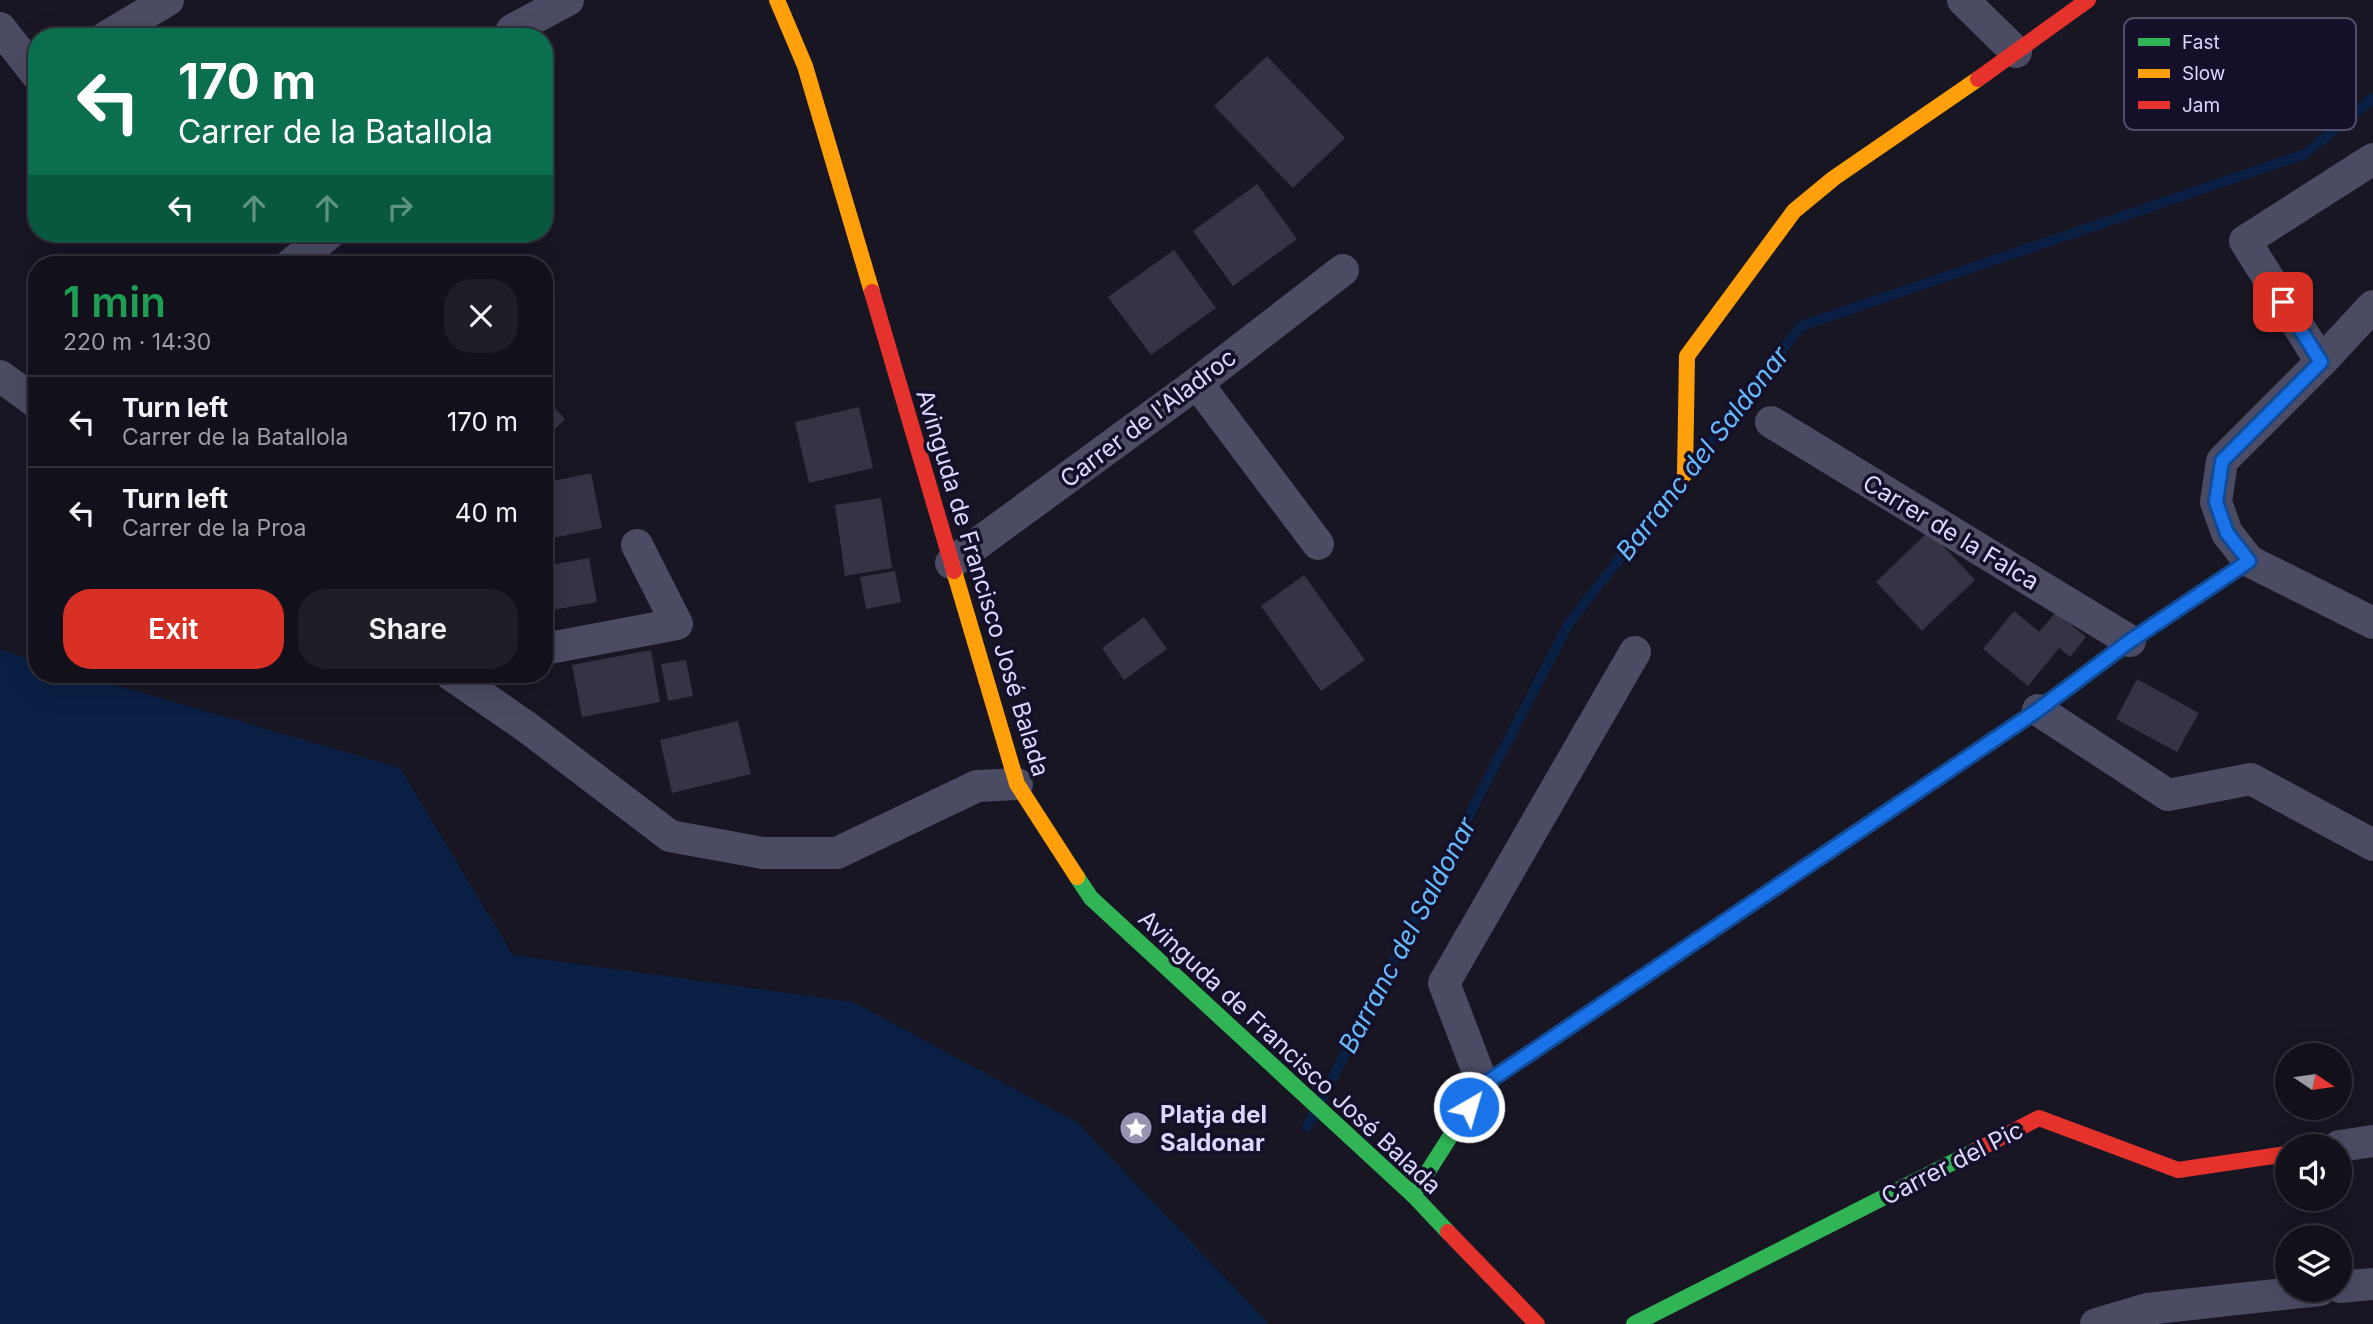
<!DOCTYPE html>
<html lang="en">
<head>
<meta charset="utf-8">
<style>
  :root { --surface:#12101a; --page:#1f1e27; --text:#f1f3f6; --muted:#9c9da2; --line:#313039; --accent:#d93025 }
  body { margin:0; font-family:Inter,sans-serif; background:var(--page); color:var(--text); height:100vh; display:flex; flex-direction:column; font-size:26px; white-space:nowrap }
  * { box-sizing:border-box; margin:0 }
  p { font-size:23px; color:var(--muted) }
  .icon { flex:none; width:38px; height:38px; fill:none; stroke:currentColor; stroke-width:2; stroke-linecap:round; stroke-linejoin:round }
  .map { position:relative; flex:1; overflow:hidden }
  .sheet { position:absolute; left:28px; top:256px; width:525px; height:427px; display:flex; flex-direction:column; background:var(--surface); border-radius:28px; box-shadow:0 7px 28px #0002,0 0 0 2px var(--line) }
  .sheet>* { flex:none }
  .guide { position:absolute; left:28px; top:28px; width:525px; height:214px; border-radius:28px; box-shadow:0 7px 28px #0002,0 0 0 2px var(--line); background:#0b6e4f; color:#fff; overflow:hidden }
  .needle { width:46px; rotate:103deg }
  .fabs { position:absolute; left:2275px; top:1043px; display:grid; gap:14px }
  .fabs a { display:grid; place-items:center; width:77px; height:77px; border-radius:50%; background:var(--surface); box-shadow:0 7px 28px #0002,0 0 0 2px var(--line); font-size:35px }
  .pin { position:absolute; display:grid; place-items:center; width:60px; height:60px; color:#fff; margin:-30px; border-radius:14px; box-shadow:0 4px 10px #0006 }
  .me { position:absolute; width:77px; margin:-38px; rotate:38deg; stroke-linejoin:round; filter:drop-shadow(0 0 5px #0008) }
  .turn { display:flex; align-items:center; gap:24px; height:147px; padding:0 35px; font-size:32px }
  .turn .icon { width:91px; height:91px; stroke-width:2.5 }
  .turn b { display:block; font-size:49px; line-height:60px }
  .lanes { display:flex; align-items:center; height:66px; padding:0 35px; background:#0003; justify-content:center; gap:35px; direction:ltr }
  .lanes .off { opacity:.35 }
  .round { display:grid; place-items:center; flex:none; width:74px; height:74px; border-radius:28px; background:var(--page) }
  .headline { display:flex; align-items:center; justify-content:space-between; height:119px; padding:0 35px }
  h1 { font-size:42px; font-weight:600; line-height:52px; color:#1e9e55 }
  .button { display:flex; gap:14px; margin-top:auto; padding:14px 35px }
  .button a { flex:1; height:80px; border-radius:28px; background:var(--accent); color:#fff; font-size:28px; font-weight:600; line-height:80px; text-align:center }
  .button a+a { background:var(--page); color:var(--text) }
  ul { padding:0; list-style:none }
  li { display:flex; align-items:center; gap:21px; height:91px; padding:0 35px; border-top:2px solid var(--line) }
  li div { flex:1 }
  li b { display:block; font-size:26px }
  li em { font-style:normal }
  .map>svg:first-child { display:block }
</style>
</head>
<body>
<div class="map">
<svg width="2373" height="1324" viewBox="0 0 2373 1324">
  <rect width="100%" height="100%" fill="#181623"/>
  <!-- water -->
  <polygon fill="#0a2045" points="0,650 37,661 37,674 77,674 400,768 513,955 853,1002 1078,1123 1269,1324 0,1324"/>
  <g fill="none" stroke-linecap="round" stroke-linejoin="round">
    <!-- stream -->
    <g stroke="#0a2045" stroke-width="10">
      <polyline points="1696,460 1801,326 2305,154 2373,98"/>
      <polyline points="1307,1127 1569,623 1682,479"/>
    </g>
  </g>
  <!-- building -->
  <g fill="#363345">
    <polygon points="1267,56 1345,138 1293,188 1214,106"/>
    <polygon points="1257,184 1297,239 1233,286 1193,231"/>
    <polygon points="1174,250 1216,308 1151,355 1108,297"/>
    <polygon points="544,397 565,419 544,440"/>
    <polygon points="859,407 873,468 809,483 795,422"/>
    <polygon points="591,473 602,528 544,540 544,483"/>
    <polygon points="881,498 892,568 845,576 835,505"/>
    <polygon points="1929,531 1975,580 1922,631 1876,582"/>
    <polygon points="589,558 597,602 553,610 545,566"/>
    <polygon points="895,571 901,602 866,609 860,577"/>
    <polygon points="1304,575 1365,660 1321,691 1261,606"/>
    <polygon points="2014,611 2039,632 2056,612 2086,637 2070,657 2059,648 2028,686 1983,649"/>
    <polygon points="1144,617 1167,649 1124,680 1102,648"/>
    <polygon points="651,650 660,702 582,717 572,665"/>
    <polygon points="686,660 693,696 668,701 661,664"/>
    <polygon points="2137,679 2199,713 2177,752 2116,719"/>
    <polygon points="738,721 751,774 672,793 660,740"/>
  </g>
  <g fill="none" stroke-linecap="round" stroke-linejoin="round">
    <!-- street -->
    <g stroke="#4b4b64" stroke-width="32">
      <polyline points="1963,0 2016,52"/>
      <polyline points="0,28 37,75"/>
      <polyline points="512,30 568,0"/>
      <polyline points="106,37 168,0"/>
      <polyline points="291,264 330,233"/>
      <polyline points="2373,306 2321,362 2222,461 2216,502 2227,533 2249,561 2373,623"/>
      <polyline points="2321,362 2245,241 2373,159"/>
      <polyline points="0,376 37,403"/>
      <polyline points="1197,383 1318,544"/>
      <polyline points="1771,422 2130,641"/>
      <polyline points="951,563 1197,383 1343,270"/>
      <polyline points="544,649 677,624 637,545"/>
      <polyline points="450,674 528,728 670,836 763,853 837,853 977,786 1017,784"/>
      <polyline points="2038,710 2168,795 2251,779 2373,845"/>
      <polyline points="1483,1085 1444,983 1635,652"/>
      <polyline points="2339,1146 2373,1141"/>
      <polyline points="2340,1287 2373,1284"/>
      <polyline points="2096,1324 2147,1309 2320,1290"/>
    </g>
    <!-- fast -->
    <g stroke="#30b455" stroke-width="16">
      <polyline points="1077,877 1091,898 1413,1195 1448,1232"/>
      <polyline points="1413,1195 1483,1085 1596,1009"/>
      <polyline points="1634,1324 1975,1151"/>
    </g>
    <!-- slow -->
    <g stroke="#ff9f0a" stroke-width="16">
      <polyline points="777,0 805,66 872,292"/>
      <polyline points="1685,474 1687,356 1794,211 1834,178 1978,79"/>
      <polyline points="954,571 1017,784 1077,877"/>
      <polyline points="1596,1009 2031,715"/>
    </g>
    <!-- jam -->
    <g stroke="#e5322d" stroke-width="16">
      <polyline points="1978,79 2088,0"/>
      <polyline points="872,292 954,571"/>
      <polyline points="2031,715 2130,641 2249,561"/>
      <polyline points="1975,1151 2039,1118 2178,1170 2287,1154"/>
      <polyline points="1448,1232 1537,1324"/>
    </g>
  </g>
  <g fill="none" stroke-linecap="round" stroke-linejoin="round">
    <defs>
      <polyline id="route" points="1469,1107 1483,1085 2038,710 2130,641 2249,561 2227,533 2216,502 2222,461 2321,362 2283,302"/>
    </defs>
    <!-- route casing -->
    <use href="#route" stroke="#114b97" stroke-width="18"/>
    <!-- route -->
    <use href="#route" stroke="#1a73e8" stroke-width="12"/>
  </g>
  <!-- icons -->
  <defs>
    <symbol id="sight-disc" viewBox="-11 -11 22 22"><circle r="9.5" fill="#9794b2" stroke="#141029"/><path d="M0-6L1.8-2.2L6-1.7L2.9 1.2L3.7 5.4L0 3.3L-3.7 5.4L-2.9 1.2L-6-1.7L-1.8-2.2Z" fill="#fff"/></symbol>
  </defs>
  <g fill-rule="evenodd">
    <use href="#sight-disc" x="1117" y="1109" width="38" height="38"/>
  </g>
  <g text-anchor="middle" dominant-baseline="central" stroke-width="7" stroke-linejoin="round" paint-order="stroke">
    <!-- street labels -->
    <g font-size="24" fill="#dbd8ff" stroke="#141029">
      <text transform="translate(1148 418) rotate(-37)">Carrer de l'Aladroc</text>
      <text transform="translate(1951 532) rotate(31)">Carrer de la Falca</text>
      <text transform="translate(983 583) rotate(73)">Avinguda de Francisco José Balada</text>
      <text transform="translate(1290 1052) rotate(43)">Avinguda de Francisco José Balada</text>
      <text transform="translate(1952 1163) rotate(-27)">Carrer del Pic</text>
    </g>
    <!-- poi labels -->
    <g font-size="24" font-weight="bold" fill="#dbd8ff" stroke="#141029" text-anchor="start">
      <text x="1160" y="1114">Platja del<tspan x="1160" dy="28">Saldonar</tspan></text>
    </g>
    <!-- water labels -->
    <g font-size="26" font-style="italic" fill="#6bf" stroke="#141029">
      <text transform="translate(1702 453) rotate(-52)">Barranc del Saldonar</text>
      <text transform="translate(1407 935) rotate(-62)">Barranc del Saldonar</text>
    </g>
  </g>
  <!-- legend -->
  <rect x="2124" y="18" width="232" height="112" rx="10" fill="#141029" stroke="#504c69" stroke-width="2"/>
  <rect x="2138" y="38" width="32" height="8" fill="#30b455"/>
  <rect x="2138" y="69" width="32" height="9" fill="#ff9f0a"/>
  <rect x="2138" y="101" width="32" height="8" fill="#e5322d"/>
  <g font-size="19" fill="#dbd8ff">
    <text x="2182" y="49">Fast</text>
    <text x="2182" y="80">Slow</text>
    <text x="2182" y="112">Jam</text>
  </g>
</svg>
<div class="fabs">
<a><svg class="needle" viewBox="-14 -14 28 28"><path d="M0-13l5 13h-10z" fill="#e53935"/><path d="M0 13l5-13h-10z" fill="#9c9da2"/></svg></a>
<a><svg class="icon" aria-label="sound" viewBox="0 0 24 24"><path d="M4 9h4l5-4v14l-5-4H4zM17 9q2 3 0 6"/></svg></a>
<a><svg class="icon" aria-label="layers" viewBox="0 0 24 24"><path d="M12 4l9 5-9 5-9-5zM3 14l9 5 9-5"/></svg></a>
</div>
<div class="pin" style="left:2283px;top:302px;background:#d93025"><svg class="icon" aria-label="arrive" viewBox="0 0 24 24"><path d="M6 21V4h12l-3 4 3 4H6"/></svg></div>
<svg class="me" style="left:1469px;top:1107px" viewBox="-20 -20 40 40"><circle r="17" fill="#1a73e8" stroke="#fff" stroke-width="3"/><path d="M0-11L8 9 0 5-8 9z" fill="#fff"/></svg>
<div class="guide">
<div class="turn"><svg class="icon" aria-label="left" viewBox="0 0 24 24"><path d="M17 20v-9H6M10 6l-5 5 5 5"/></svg><div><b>170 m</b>Carrer de la Batallola</div></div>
<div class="lanes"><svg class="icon" aria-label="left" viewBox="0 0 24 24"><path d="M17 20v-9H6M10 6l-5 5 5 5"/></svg><svg class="icon off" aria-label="ahead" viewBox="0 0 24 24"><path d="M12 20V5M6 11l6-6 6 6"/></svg><svg class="icon off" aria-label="ahead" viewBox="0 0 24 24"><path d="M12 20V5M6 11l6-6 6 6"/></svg><svg class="icon off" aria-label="right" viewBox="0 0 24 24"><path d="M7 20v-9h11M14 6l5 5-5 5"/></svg></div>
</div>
<section class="sheet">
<div class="headline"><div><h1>1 min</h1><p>220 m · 14:30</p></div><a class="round"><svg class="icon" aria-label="close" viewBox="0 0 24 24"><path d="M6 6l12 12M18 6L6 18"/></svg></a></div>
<ul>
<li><svg class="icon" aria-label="left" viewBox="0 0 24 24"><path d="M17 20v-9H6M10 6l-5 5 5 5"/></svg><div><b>Turn left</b><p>Carrer de la Batallola</p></div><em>170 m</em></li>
<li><svg class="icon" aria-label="left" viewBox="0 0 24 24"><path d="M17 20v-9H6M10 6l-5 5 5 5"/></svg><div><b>Turn left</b><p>Carrer de la Proa</p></div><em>40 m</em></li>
</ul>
<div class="button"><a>Exit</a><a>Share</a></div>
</section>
</div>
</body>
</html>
